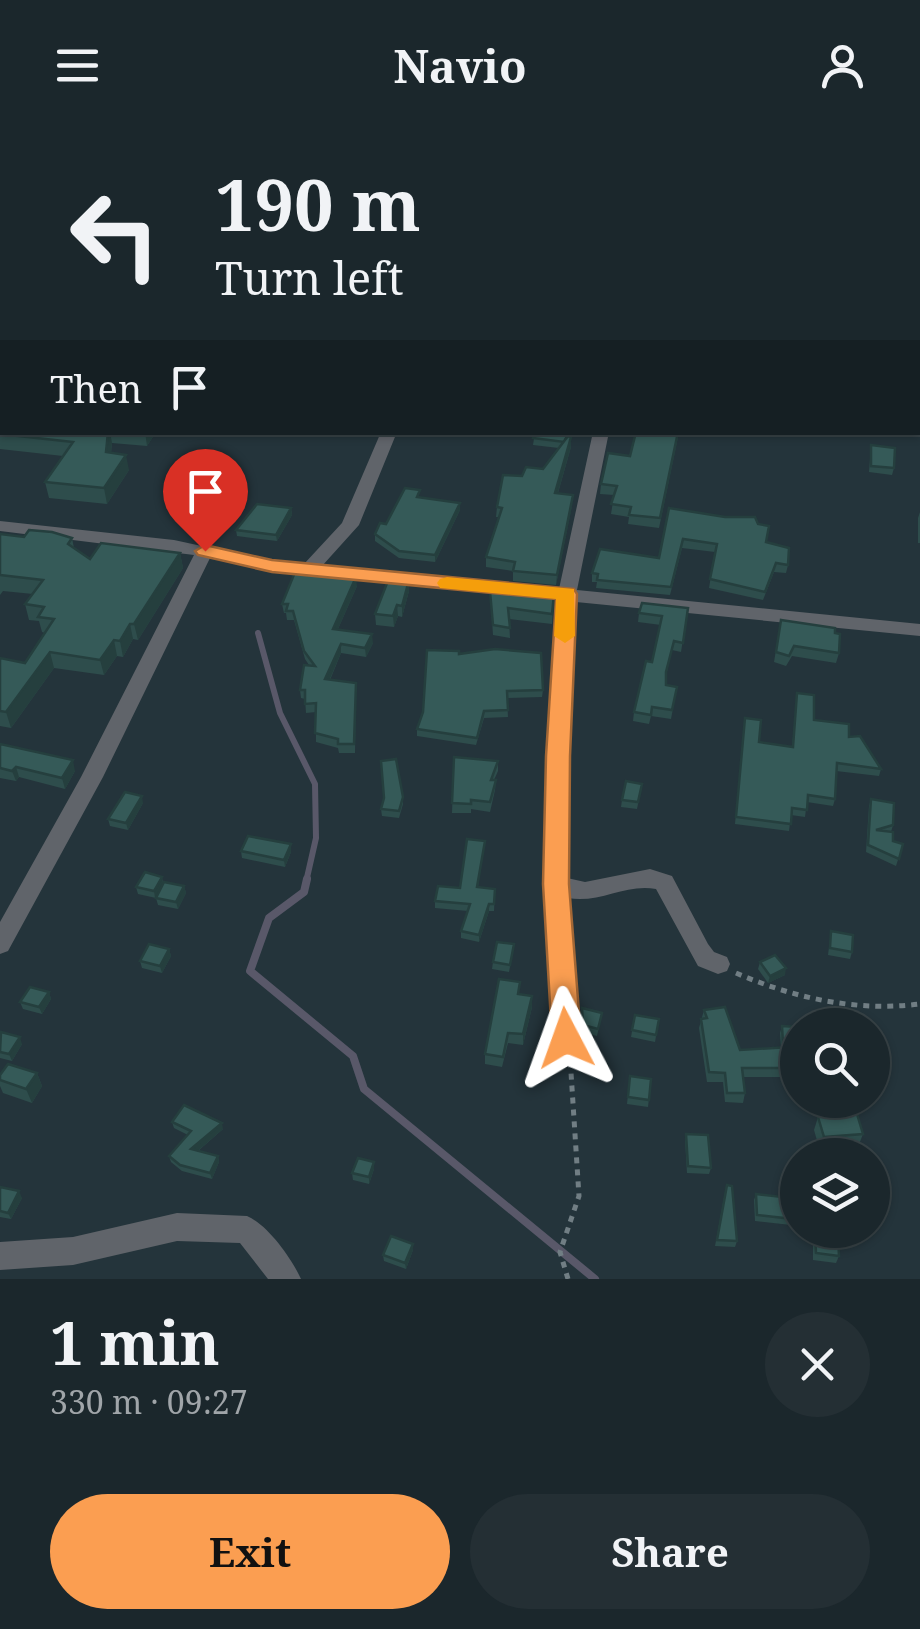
<!DOCTYPE html>
<html lang="en">
<head>
<meta charset="utf-8">
<style>
  :root { --surface:#1b272c; --page:#242f34; --text:#f1f3f6; --muted:#a0a5a9; --line:#394448; --accent:#fb9e51 }
  body { margin:0; font-family:"Noto Serif",serif; background:var(--page); color:var(--text); height:100vh; display:flex; flex-direction:column; font-size:38px; white-space:nowrap }
  * { box-sizing:border-box; margin:0 }
  p { font-size:32px; color:var(--muted) }
  .icon { flex:none; width:55px; height:55px; fill:none; stroke:currentColor; stroke-width:2; stroke-linecap:round; stroke-linejoin:round }
  .map { position:relative; height:1149px; overflow:hidden }
  .side { display:flex; flex-direction:column; background:var(--surface); flex:1 }
  .side>* { flex:none }
  .hud { position:absolute; left:0px; top:0px; width:920px; height:305px; box-shadow:0 2px 8px #0004,0 0 0 2px var(--line); background:#1b272c; color:var(--text); overflow:hidden }
  .fabs { position:absolute; left:780px; top:878px; display:grid; gap:20px }
  .fabs a { display:grid; place-items:center; width:110px; height:110px; border-radius:50%; background:var(--surface); box-shadow:0 2px 8px #0004,0 0 0 2px var(--line); font-size:50px }
  .pin { position:absolute; display:grid; place-items:center; width:85px; height:85px; color:#fff; margin:-102px -42px; border-radius:50% 50% 50% 0; rotate:-45deg; box-shadow:0 0 10px #0007 }
  .pin .icon { rotate:45deg }
  .me { position:absolute; width:110px; margin:-55px; rotate:356deg; stroke-linejoin:round; filter:drop-shadow(0 0 8px #0008) }
  .turn { display:flex; align-items:center; gap:35px; height:210px; padding:0 50px; font-size:45px }
  .turn .icon { width:130px; height:130px; stroke-width:2.5 }
  .turn b { display:block; font-size:70px; line-height:85px }
  .then { display:flex; align-items:center; height:95px; padding:0 50px; background:#0003; gap:20px; font-size:38px }
  .round { display:grid; place-items:center; flex:none; width:105px; height:105px; border-radius:52px; background:var(--page) }
  .overview { display:flex; align-items:center; justify-content:space-between; height:170px; padding:0 50px }
  h1 { font-size:60px; font-weight:700; line-height:75px }
  .button { display:flex; gap:20px; margin-top:auto; padding:20px 50px }
  .button a { flex:1; height:115px; border-radius:60px; background:var(--accent); color:#111; font-size:40px; font-weight:700; line-height:115px; text-align:center }
  .button a+a { background:var(--page); color:var(--text) }
  header { display:flex; justify-content:space-between; align-items:center; height:130px; padding:0 50px; background:var(--surface); font-size:45px; font-weight:700 }
  .map>svg:first-child { display:block }
</style>
</head>
<body>
<header><svg class="icon" aria-label="menu" viewBox="0 0 24 24"><path d="M4 6h16M4 12h16M4 18h16"/></svg>Navio<svg class="icon" aria-label="person" viewBox="0 0 24 24"><circle cx="12" cy="8" r="4"/><path d="M4 21q1-7 8-7t8 7"/></svg></header>
<div class="map">
<svg width="920" height="1149" viewBox="0 0 920 1149">
  <rect width="100%" height="100%" fill="#24343b"/>
  <g fill="none" stroke-linecap="round" stroke-linejoin="round">
    <!-- stream-far1 -->
    <polyline stroke="#595869" stroke-width="6" points="258,503 280,583 315,654 316,708 306,752"/>
    <!-- stream -->
    <polyline stroke="#595869" stroke-width="8" points="307,749 304,762 269,788 250,841 353,926 364,959 595,1149"/>
    <!-- path -->
    <g stroke="#717e84" stroke-width="5" stroke-dasharray="6 6" stroke-linecap="butt">
      <path d="M736,843C794,868 856,882 920,874"/>
      <polyline points="568,1149 560,1122 579,1066 570,927"/>
    </g>
    <!-- minor -->
    <g fill="#60646a" fill-rule="evenodd">
      <polygon points="685,0 695,0 697,2 686,2"/>
      <polygon points="0,47 2,48 2,54 0,55"/>
      <rect x="918" y="112" width="2" height="8"/>
      <rect x="918" y="227" width="2" height="8"/>
      <path d="M381,302H397L359,395L322,436L559,459L593,302H609L577,460L920,494V506L576,472L568,626L567,748L585,752L650,739L672,746L708,814L714,822L727,827L730,834L727,841L718,844L698,836L656,759C626,753 599,774 568,768L579,908L575,916L566,919L557,916L553,908L545,753L548,626L557,470L271,441L210,428L103,647L8,821L0,824V792L81,647L194,425L0,401V391L174,410L271,431L304,434L342,393Z"/>
      <path d="M177,1083L247,1086C268,1095 292,1129 301,1149H268L240,1113L177,1111L73,1135L0,1140V1112L73,1107Z"/>
    </g>
  </g>
  <!-- wall -->
  <g fill="#2e4d4c">
    <polygon points="537,0 598,0 596,2 537,2"/>
    <polygon points="0,197 2,302 156,302 147,316 112,313 111,323 129,340 107,374 49,368 45,352 63,326 0,319"/>
    <polygon points="535,302 572,302 570,306 571,317 558,363 572,375 556,455 513,451 513,441 486,437 486,427 499,387 496,387 497,377 543,339 559,318 533,315"/>
    <polygon points="679,302 659,398 628,394 629,387 611,384 614,365 600,364 601,354 630,326"/>
    <polygon points="871,315 894,338 892,345 869,342"/>
    <polygon points="420,367 460,380 435,432 399,428 375,411 375,404"/>
    <polygon points="291,378 292,385 277,411 237,406 236,400"/>
    <polygon points="669,378 766,412 788,435 786,443 774,442 763,470 709,458 715,422 682,418 670,465 596,458 597,452 592,452 592,443 659,428"/>
    <polygon points="920,382 920,413 918,413 918,388"/>
    <polygon points="0,404 24,407 72,408 74,418 90,429 180,423 183,438 138,510 133,509 123,527 117,526 104,545 54,538 11,598 0,596 0,528 25,533 45,503 42,502 39,491 29,490 25,474 33,464 3,461 0,465"/>
    <polygon points="357,456 338,499 373,513 366,527 341,523 330,550 356,553 355,623 339,623 338,618 316,612 316,582 306,583 305,569 301,568 300,560 309,535 305,529 294,490 287,490 286,483 284,483 282,474"/>
    <polygon points="409,461 402,487 398,486 394,497 376,495 375,484"/>
    <polygon points="490,461 554,464 552,494 509,489 510,508 493,505"/>
    <polygon points="688,478 681,522 672,520 666,546 666,555 677,557 671,589 651,586 649,594 633,591 634,582 652,532 661,495 638,492 639,483"/>
    <polygon points="781,490 835,503 839,523 836,533 792,526 786,536 774,532"/>
    <polygon points="459,524 543,560 542,567 507,568 508,587 484,588 476,615 417,606 417,599"/>
    <polygon points="797,563 814,590 849,607 881,639 879,646 836,641 835,669 833,676 807,672 805,687 791,685 789,701 735,694 744,595 759,612 792,617"/>
    <polygon points="0,614 75,641 65,659 19,647 16,651 0,648"/>
    <polygon points="454,627 498,631 498,641 494,650 496,650 495,660 490,682 471,679 471,683 452,683"/>
    <polygon points="642,654 637,679 621,677 622,670"/>
    <polygon points="403,667 403,674 399,688 382,686 381,679"/>
    <polygon points="871,669 893,695 891,702 893,711 903,714 896,736 866,722 869,676"/>
    <polygon points="143,673 128,700 110,696 108,689"/>
    <polygon points="485,711 478,757 495,759 494,781 489,781 479,812 461,808 461,801 468,781 435,778 435,771 460,758"/>
    <polygon points="291,714 291,722 285,737 242,728 241,721"/>
    <polygon points="162,747 163,753 184,756 186,763 178,779 158,775 156,768 138,764 136,757"/>
    <polygon points="831,801 852,822 850,829 828,825"/>
    <polygon points="169,819 171,826 162,843 142,838 140,831"/>
    <polygon points="513,821 509,842 492,839 493,832"/>
    <polygon points="760,832 785,845 768,853 758,839"/>
    <polygon points="49,862 51,869 42,884 23,879 20,872"/>
    <polygon points="519,864 532,877 523,915 508,913 502,937 485,934 485,924"/>
    <polygon points="582,878 602,883 597,906 582,902"/>
    <polygon points="704,880 740,920 781,918 780,903 782,896 798,897 798,922 791,921 794,938 791,947 743,947 745,963 743,973 725,972 723,952 707,952 699,898"/>
    <polygon points="635,885 659,889 655,912 631,907"/>
    <polygon points="0,904 22,914 12,931 0,928"/>
    <polygon points="37,943 42,956 32,973 3,963 0,956 0,945"/>
    <polygon points="630,946 651,949 648,977 627,974"/>
    <polygon points="818,987 863,1004 858,1017 820,1021 814,1000"/>
    <polygon points="172,992 223,999 198,1021 218,1026 219,1032 212,1049 182,1041 171,1032 169,1026 188,1005 174,998"/>
    <polygon points="686,1004 711,1038 709,1044 687,1043 685,1010"/>
    <polygon points="374,1039 369,1054 353,1050 352,1043"/>
    <polygon points="0,1057 22,1068 11,1089 0,1087"/>
    <polygon points="725,1062 737,1111 735,1117 715,1116"/>
    <polygon points="756,1064 793,1089 791,1095 755,1091 754,1070"/>
    <polygon points="815,1104 839,1126 836,1133 813,1130 813,1110"/>
    <polygon points="413,1114 413,1120 406,1139 384,1131 383,1125"/>
  </g>
  <!-- shaded-wall -->
  <g fill="#253f3e">
    <polygon points="108,302 110,302 112,313 109,338 106,322"/>
    <polygon points="145,302 156,302 147,316"/>
    <polygon points="571,307 571,317 555,373 555,363"/>
    <polygon points="126,325 129,340 107,374 104,358"/>
    <polygon points="573,365 572,375 556,455 557,445"/>
    <polygon points="460,373 460,380 435,432 435,425"/>
    <polygon points="291,378 292,385 277,411 276,405"/>
    <polygon points="180,423 183,438 138,510 134,494"/>
    <polygon points="356,447 357,456 334,508 333,499"/>
    <polygon points="409,450 409,461 402,487 402,476"/>
    <polygon points="397,475 398,486 394,497 393,486"/>
    <polygon points="130,494 133,509 123,527 120,511"/>
    <polygon points="372,504 373,513 366,527 365,518"/>
    <polygon points="114,510 117,526 104,545 100,530"/>
    <polygon points="341,514 341,523 326,558 325,549"/>
    <polygon points="50,522 54,538 11,598 6,582"/>
    <polygon points="73,630 75,641 65,659 62,648"/>
    <polygon points="16,637 19,647 16,651 12,641"/>
    <polygon points="142,666 143,673 128,700 126,693"/>
    <polygon points="291,714 291,722 285,737 284,730"/>
    <polygon points="162,747 163,754 155,768 154,761"/>
    <polygon points="184,756 186,763 178,779 176,772"/>
    <polygon points="489,774 489,781 479,812 479,805"/>
    <polygon points="169,819 171,826 162,843 160,836"/>
    <polygon points="786,838 785,845 768,853 770,846"/>
    <polygon points="49,862 51,869 42,884 39,877"/>
    <polygon points="532,866 532,877 523,915 523,904"/>
    <polygon points="20,907 22,914 12,931 9,924"/>
    <polygon points="37,943 42,956 32,973 26,959"/>
    <polygon points="222,993 223,999 193,1025 191,1019"/>
    <polygon points="218,1026 219,1032 212,1049 210,1043"/>
    <polygon points="374,1032 374,1039 369,1054 369,1047"/>
    <polygon points="19,1061 22,1068 11,1089 8,1083"/>
    <polygon points="413,1114 413,1120 406,1139 405,1133"/>
  </g>
  <!-- building -->
  <g fill="#355a58" stroke="#253f3e" stroke-width="2.5">
    <polygon points="41,0 74,0 71,2 38,2"/>
    <polygon points="233,0 290,0 290,2 232,2"/>
    <polygon points="293,0 337,0 345,1 344,2 291,2"/>
    <polygon points="556,0 595,0 594,2 560,2 561,1"/>
    <polygon points="633,0 667,0 665,2 632,2"/>
    <polygon points="813,0 841,0 840,2"/>
    <polygon points="920,162 920,205 918,205 918,166"/>
    <polygon points="0,197 2,197 2,302 108,302 106,322 126,325 104,358 45,352 73,312 0,304"/>
    <polygon points="535,302 569,302 564,312 533,308"/>
    <polygon points="636,302 678,302 660,388 629,385 631,377 611,374 617,356 601,354 608,323 630,326"/>
    <polygon points="568,306 571,307 555,363 573,365 557,445 513,441 515,432 486,427 502,378 497,377 503,345 522,346 526,337 543,339"/>
    <polygon points="871,315 895,318 894,338 871,336"/>
    <polygon points="405,358 420,360 417,367 460,373 435,425 399,421 375,404 380,393 386,394"/>
    <polygon points="257,374 291,378 276,405 236,400"/>
    <polygon points="669,378 725,387 755,387 758,394 769,396 766,412 789,418 788,435 776,433 765,462 710,449 717,414 683,409 671,457 597,450 598,444 592,443 600,419 659,428"/>
    <polygon points="29,400 52,402 72,408 68,414 90,429 101,413 180,423 134,494 130,494 120,511 114,510 100,530 50,522 6,582 0,581 0,528 25,533 54,489 38,487 44,477 25,474 43,450 0,445 0,404 24,407"/>
    <polygon points="295,442 356,447 333,499 372,504 365,518 341,514 325,549 356,553 354,614 338,614 338,609 315,603 316,573 305,574 305,560 300,560 304,535 315,536 304,521 293,481 286,481 288,474 282,474"/>
    <polygon points="389,448 409,450 402,476 397,475 393,486 375,484"/>
    <polygon points="490,461 554,464 552,484 508,478 510,498 493,495"/>
    <polygon points="642,473 688,478 683,513 674,511 666,542 666,555 677,557 672,580 652,577 651,585 634,582 646,531 652,532 662,486 639,483"/>
    <polygon points="781,490 835,498 835,503 840,504 839,523 794,516 789,526 776,522"/>
    <polygon points="495,519 541,523 543,560 507,561 508,580 484,581 477,608 417,599 423,582 427,520 459,521 459,524"/>
    <polygon points="797,563 814,565 814,590 849,594 849,607 860,606 881,639 837,633 835,669 808,665 807,680 792,678 791,694 736,687 745,588 761,590 759,612 793,617"/>
    <polygon points="0,614 73,630 62,648 16,637 12,641 0,638"/>
    <polygon points="454,627 498,631 491,650 496,650 490,672 471,670 471,674 452,673"/>
    <polygon points="396,629 403,667 399,681 381,679 384,668 381,631"/>
    <polygon points="626,651 642,654 638,672 622,670"/>
    <polygon points="125,662 142,666 126,693 108,689"/>
    <polygon points="871,669 894,673 893,695 876,700 893,702 893,711 903,714 899,729 868,715"/>
    <polygon points="248,706 291,714 284,730 241,721"/>
    <polygon points="467,709 485,711 477,757 495,759 494,774 489,774 479,805 461,801 470,774 435,771 438,756 460,758"/>
    <polygon points="145,742 162,747 154,761 136,757"/>
    <polygon points="164,752 184,756 176,772 156,768"/>
    <polygon points="831,801 853,805 852,822 830,818"/>
    <polygon points="497,812 514,814 510,835 493,832"/>
    <polygon points="149,814 169,819 160,836 140,831"/>
    <polygon points="775,825 786,838 770,846 760,832"/>
    <polygon points="499,849 520,852 518,864 532,866 523,904 508,903 503,927 485,924"/>
    <polygon points="30,857 49,862 39,877 20,872"/>
    <polygon points="725,877 740,920 790,917 794,938 742,938 745,963 727,963 725,943 709,942 701,889 707,888 704,880"/>
    <polygon points="582,878 602,883 598,899 583,895"/>
    <polygon points="635,885 659,889 656,905 632,900"/>
    <polygon points="782,896 798,897 798,915 783,914"/>
    <polygon points="1,902 20,907 9,924 0,922"/>
    <polygon points="8,934 37,943 26,959 0,950 0,945"/>
    <polygon points="630,946 651,949 649,970 628,967"/>
    <polygon points="184,975 222,993 191,1019 218,1026 210,1043 180,1035 169,1026 191,1001 172,992"/>
    <polygon points="857,984 863,1004 824,1007 818,987"/>
    <polygon points="686,1004 708,1005 711,1038 688,1036"/>
    <polygon points="358,1028 374,1032 369,1047 352,1043"/>
    <polygon points="727,1055 732,1056 737,1111 717,1110"/>
    <polygon points="0,1057 19,1061 8,1083 0,1081"/>
    <polygon points="756,1064 792,1068 793,1089 757,1085"/>
    <polygon points="815,1104 838,1107 839,1126 816,1123"/>
    <polygon points="391,1106 413,1114 405,1133 383,1125"/>
  </g>
  <!-- route -->
  <polygon fill="#fb9e51" stroke="#a36735" stroke-width="2.5" points="205,415 272,430 574,459 577,464 570,626 569,754 581,908 577,917 566,920 556,917 552,908 543,754 546,626 556,469 272,442 198,425 195,421"/>
  <!-- slow -->
  <polygon fill="#f59e0b" points="447,447 574,459 575,506 565,513 554,506 556,469 440,458 437,453 440,449"/>
</svg>
<div class="fabs">
<a><svg class="icon" aria-label="search" viewBox="0 0 24 24"><circle cx="10" cy="10" r="6"/><path d="M15 15l6 6"/></svg></a>
<a><svg class="icon" aria-label="layers" viewBox="0 0 24 24"><path d="M12 4l9 5-9 5-9-5zM3 14l9 5 9-5"/></svg></a>
</div>
<div class="pin" style="left:205px;top:421px;background:#d93025"><svg class="icon" aria-label="arrive" viewBox="0 0 24 24"><path d="M6 21V4h12l-3 4 3 4H6"/></svg></div>
<svg class="me" style="left:566px;top:908px" viewBox="-20 -20 40 40"><path d="M0-17L14 15 0 8-14 15z" fill="#fb9e51" stroke="#fff" stroke-width="4"/></svg>
<div class="hud">
<div class="turn"><svg class="icon" aria-label="left" viewBox="0 0 24 24"><path d="M17 20v-9H6M10 6l-5 5 5 5"/></svg><div><b>190 m</b>Turn left</div></div>
<div class="then">Then<svg class="icon" aria-label="arrive" viewBox="0 0 24 24"><path d="M6 21V4h12l-3 4 3 4H6"/></svg></div>
</div>
</div>
<section class="side">
<div class="overview"><div><h1>1 min</h1><p>330 m · 09:27</p></div><a class="round"><svg class="icon" aria-label="close" viewBox="0 0 24 24"><path d="M6 6l12 12M18 6L6 18"/></svg></a></div>
<div class="button"><a>Exit</a><a>Share</a></div>
</section>
</body>
</html>
